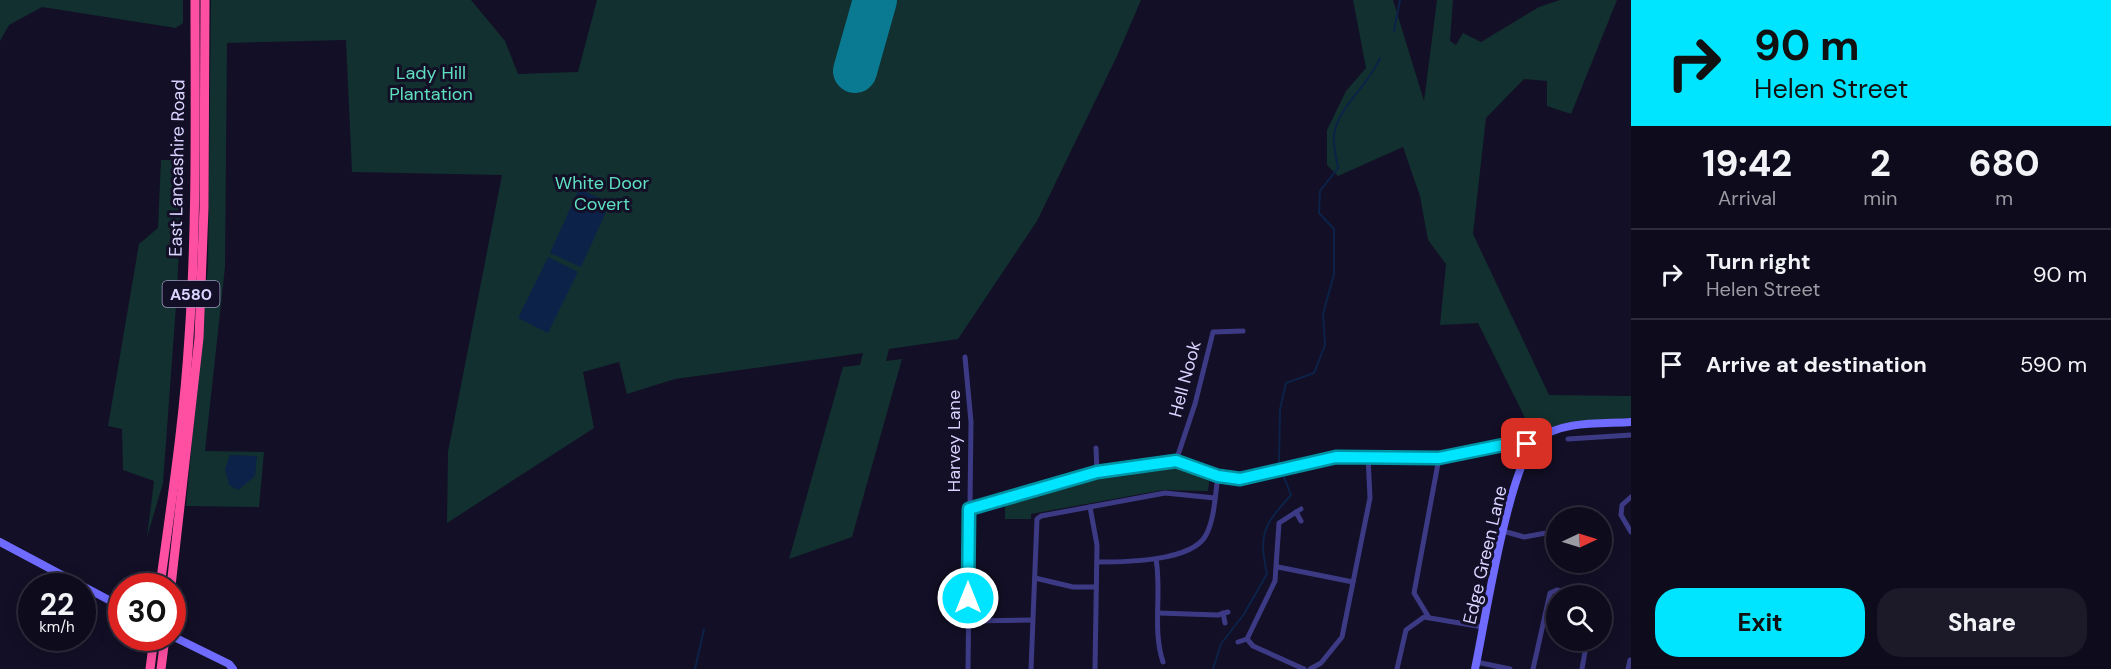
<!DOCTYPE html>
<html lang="en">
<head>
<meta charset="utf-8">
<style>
  :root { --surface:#0e0b1c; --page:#1c1929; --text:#f1f3f6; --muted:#9b9ba3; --line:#2e2b3b; --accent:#00e5ff }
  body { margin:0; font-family:"DM Sans",sans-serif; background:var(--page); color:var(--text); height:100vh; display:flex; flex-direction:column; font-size:22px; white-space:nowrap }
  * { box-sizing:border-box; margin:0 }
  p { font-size:20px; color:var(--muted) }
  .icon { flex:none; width:33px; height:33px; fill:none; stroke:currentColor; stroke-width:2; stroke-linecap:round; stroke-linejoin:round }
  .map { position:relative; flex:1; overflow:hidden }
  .panel { display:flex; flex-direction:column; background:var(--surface); width:480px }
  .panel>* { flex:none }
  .banner { background:#00e5ff; color:#111; overflow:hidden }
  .needle { width:39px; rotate:86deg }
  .tools { position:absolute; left:1546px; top:507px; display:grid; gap:12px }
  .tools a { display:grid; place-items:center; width:66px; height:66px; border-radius:50%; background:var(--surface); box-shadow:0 3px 15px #0003,0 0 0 2px var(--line); font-size:30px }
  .speed { position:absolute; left:18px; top:573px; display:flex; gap:12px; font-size:30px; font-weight:700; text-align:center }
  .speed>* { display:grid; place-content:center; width:78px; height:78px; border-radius:50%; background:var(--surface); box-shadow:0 3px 15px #0003,0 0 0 2px var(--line); line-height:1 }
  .speed small { font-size:15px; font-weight:400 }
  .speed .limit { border:9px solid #d22; background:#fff; color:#111 }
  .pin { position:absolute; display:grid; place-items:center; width:51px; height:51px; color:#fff; margin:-26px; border-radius:12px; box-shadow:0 3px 9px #0006 }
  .me { position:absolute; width:66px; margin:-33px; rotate:0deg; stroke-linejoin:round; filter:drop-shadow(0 0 4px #0008) }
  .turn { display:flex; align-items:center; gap:21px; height:126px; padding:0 24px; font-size:27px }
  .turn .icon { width:78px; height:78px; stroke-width:2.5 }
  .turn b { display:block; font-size:42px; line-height:51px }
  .eta { display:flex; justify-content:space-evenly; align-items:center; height:102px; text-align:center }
  .eta b { font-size:36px; font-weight:800; line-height:42px }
  .primary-button { display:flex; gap:12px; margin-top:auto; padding:12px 24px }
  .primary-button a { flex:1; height:69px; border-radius:24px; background:var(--accent); color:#111; font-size:24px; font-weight:800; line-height:69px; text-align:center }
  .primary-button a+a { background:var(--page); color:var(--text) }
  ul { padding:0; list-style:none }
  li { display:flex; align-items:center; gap:18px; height:90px; padding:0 24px; border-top:2px solid var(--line) }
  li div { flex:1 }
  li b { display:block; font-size:22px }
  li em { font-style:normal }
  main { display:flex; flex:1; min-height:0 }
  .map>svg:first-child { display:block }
</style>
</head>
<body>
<main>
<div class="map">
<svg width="1631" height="669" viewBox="0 0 1631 669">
  <rect width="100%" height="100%" fill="#130f26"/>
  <!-- green -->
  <g fill="#12302f">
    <polygon points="0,0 183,0 183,23 176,28 42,7 9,25 0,41"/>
    <polygon points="211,0 471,0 505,41 518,74 578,72 597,0 1141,0 1117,56 1037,221 958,339 889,349 886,361 902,359 852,537 789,559 843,367 860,365 863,353 675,379 627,394 619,362 583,372 594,428 447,523 448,452 502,175 352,172 346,40 227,43 225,267 205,451 264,452 259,507 186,506 208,267"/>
    <polygon points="1353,0 1393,0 1424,101 1437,0 1453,0 1450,41 1456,45 1463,33 1481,42 1539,7 1560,0 1617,0 1571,114 1547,106 1547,81 1524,79 1486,118 1473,234 1549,395 1631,396 1631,418 1563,424 1534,436 1478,323 1440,325 1446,264 1428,240 1420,196 1403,147 1338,176 1327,165 1327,130 1346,91 1366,68"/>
    <polygon points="161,160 183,160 177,292 163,483 147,537 154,481 123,470 122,429 108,426 139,244 158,228"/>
    <polygon points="1176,464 1210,476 1208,491 1163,490 1031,514 1031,519 1005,519 1005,504 1037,494 1043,489 1052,489 1098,474 1129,470 1141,472"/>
  </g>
  <!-- water -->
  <g fill="#0c2248">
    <polygon points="579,189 610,203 581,267 550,253"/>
    <polygon points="548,257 578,272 548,333 518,318"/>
    <polygon points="230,455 257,456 255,476 238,490 229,485 225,469"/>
  </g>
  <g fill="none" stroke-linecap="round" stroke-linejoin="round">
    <!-- stream -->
    <g stroke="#0c2248" stroke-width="2">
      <polyline points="1394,31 1400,0"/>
      <polyline points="695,669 704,629"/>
      <path d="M1213,669L1221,644L1244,614L1267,574C1258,533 1264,525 1291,495L1279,464L1280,409L1286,383L1314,373L1325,345L1323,314L1334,274V229L1319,213L1320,191L1338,168C1336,157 1333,145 1334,135C1337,108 1370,84 1380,58"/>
    </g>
    <!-- runway -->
    <polyline stroke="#0a7a92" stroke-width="44" points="855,71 875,0"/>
    <!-- street -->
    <g stroke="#3d3a85" stroke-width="5">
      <polyline points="965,357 971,422 968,669"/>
      <polyline points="1568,439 1631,435"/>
      <polyline points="1096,448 1097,472"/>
      <polyline points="1176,461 1195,404 1213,332 1243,331"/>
      <polyline points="1631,497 1622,505 1621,515 1631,532"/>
      <polyline points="1090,507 1097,545 1095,669"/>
      <polyline points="969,509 1097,472 1176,461 1218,476 1240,479 1336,457 1439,458 1512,444 1527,444 1532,447"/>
      <polyline points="1296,512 1301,521"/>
      <polyline points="1503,531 1524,537 1557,531"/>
      <path d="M1156,559C1162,593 1152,629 1163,662"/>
      <path d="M1097,562C1123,562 1192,562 1206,535C1215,518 1215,494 1218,476"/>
      <polyline points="1278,567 1353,582"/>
      <polyline points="1035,578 1073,587 1096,587"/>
      <polyline points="1158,613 1218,615 1228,612"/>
      <polyline points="1223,613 1225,623"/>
      <polyline points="1428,616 1414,593 1439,458"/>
      <polyline points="968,621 1032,620"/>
      <polyline points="1247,639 1253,646 1304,669"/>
      <polyline points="1238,642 1247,639 1275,581 1279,523 1301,509"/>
      <polyline points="1476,662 1510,669"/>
      <polyline points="1031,669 1037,519 1041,516 1165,493 1215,498"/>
      <polyline points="1310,669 1321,663 1342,637 1370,498 1368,456"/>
      <polyline points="1397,669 1406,630 1424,617 1483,627"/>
      <polyline points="1533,669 1550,593 1557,590 1583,596"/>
      <polyline points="1582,669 1587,640"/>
      <polyline points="1628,669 1630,660"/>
    </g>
    <!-- secondary -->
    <g stroke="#6f6bff" stroke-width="8">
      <polyline points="0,542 122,607"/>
      <polyline points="172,636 229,664 233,669"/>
      <path d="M1475,669C1484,628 1509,462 1537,440C1562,420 1602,424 1631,422"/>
    </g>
    <!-- highway -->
    <g stroke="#ff4fa3" stroke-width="9">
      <path d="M160,586C171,504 184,421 189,337C197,225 195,112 195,0"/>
      <polyline points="171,586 199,338 204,208 205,0"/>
      <polyline points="150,669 154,638"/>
      <polyline points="161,669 165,638"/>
    </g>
  </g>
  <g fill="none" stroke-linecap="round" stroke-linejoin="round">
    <defs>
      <polyline id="route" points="968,598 969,509 1097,472 1176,461 1218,476 1240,479 1336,457 1439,458 1503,445 1527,444"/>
    </defs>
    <!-- route casing -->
    <use href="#route" stroke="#0095a6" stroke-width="15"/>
    <!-- route -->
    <use href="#route" stroke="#00e5ff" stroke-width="10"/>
  </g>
  <g text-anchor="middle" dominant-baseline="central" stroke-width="6" stroke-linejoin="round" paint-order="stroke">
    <!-- shield labels -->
    <rect fill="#130f26" stroke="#9e99be" stroke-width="1.5" x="162.5" y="281" width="57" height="26" rx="4.5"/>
    <g font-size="16" font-weight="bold" fill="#d9d4ff">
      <text x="191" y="294">A580</text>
    </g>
    <!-- park labels -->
    <g font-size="18" fill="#5fe0c0" stroke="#130f26">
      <text x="431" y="73">Lady Hill<tspan x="431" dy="21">Plantation</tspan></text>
      <text x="602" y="183">White Door<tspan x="602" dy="21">Covert</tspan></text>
    </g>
    <!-- street labels -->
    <g font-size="18" fill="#d9d4ff" stroke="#130f26">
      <text transform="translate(177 168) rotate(-89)">East Lancashire Road</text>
      <text transform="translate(1185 379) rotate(-75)">Hell Nook</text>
      <text transform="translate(954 441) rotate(-90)">Harvey Lane</text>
      <text transform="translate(1485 555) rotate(-77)">Edge Green Lane</text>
    </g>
  </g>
</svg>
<div class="tools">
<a><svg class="needle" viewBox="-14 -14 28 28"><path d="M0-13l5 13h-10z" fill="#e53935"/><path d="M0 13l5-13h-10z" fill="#9b9ba3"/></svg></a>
<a><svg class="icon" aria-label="search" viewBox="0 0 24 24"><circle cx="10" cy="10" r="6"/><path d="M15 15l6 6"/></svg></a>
</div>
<div class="speed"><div>22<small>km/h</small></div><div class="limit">30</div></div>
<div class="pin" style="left:1527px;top:444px;background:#d93025"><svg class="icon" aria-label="arrive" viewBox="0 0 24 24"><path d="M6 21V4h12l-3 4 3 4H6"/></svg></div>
<svg class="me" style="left:968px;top:598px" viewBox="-20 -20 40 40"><circle r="17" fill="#00e5ff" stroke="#fff" stroke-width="3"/><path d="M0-11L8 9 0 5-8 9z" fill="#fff"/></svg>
</div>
<section class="panel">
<div class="banner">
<div class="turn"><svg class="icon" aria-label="right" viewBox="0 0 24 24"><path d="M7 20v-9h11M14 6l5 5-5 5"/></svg><div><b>90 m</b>Helen Street</div></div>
</div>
<div class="eta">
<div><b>19:42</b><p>Arrival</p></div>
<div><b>2</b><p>min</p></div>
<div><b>680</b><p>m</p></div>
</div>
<ul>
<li><svg class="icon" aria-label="right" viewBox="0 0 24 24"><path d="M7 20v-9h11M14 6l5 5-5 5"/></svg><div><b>Turn right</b><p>Helen Street</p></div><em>90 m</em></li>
<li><svg class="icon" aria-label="arrive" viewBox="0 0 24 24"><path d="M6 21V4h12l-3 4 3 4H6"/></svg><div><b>Arrive at destination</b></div><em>590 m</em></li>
</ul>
<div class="primary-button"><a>Exit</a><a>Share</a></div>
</section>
</main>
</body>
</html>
